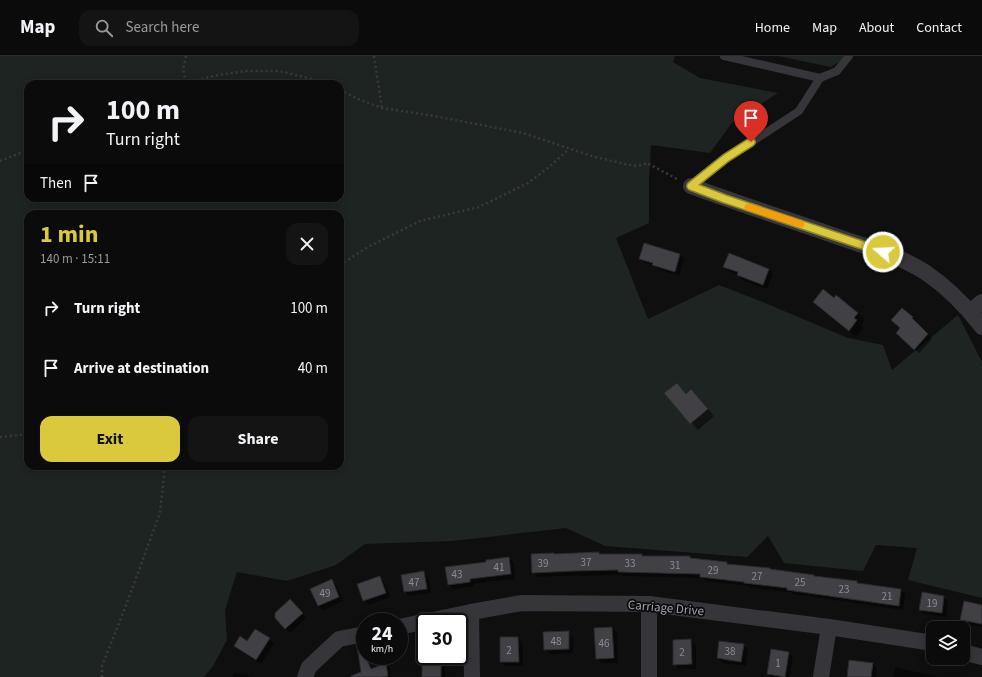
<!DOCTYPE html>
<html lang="en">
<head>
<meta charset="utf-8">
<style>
  :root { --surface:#0b0b0c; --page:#141415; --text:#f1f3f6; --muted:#9a9b9d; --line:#2b2b2d; --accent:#dac93d }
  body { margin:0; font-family:"Source Sans 3",sans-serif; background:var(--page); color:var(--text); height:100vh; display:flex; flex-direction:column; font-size:15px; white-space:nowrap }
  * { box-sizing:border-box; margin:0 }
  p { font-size:13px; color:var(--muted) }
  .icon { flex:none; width:22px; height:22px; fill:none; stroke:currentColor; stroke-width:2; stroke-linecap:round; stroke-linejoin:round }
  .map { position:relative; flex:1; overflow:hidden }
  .side { position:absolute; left:24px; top:154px; width:320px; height:260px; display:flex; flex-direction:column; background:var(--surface); border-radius:12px; box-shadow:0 2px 10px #0003,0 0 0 1px var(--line) }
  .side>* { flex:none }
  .banner { position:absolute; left:24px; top:24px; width:320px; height:122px; border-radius:12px; box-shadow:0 2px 10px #0003,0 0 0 1px var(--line); background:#0b0b0c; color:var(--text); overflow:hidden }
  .fabs { position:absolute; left:926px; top:565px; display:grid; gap:8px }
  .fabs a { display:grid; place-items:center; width:44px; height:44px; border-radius:8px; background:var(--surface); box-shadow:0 2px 10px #0003,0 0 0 1px var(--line); font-size:20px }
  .speed { position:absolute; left:356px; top:557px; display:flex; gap:8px; font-size:20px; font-weight:700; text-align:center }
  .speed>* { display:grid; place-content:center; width:52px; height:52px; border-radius:50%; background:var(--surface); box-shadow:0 2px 10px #0003,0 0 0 1px var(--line); line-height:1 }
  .speed small { font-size:10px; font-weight:400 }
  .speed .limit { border:2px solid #111; border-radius:6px; background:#fff; color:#111 }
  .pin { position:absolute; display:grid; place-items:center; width:34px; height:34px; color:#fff; margin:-41px -17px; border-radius:50% 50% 50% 0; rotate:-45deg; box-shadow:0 0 4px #0007 }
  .pin .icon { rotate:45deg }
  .me { position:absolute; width:44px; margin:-22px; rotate:289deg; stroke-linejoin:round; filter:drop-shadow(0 0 3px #0008) }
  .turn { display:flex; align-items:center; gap:14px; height:84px; padding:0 16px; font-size:18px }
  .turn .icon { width:52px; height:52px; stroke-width:2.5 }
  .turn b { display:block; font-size:28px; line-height:34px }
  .then { display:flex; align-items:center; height:38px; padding:0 16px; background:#0003; gap:8px; font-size:15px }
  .round { display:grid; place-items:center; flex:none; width:42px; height:42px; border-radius:12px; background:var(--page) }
  .head { display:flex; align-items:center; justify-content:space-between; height:68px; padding:0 16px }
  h1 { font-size:24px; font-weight:700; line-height:30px; color:var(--accent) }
  .cta { display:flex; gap:8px; margin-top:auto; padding:8px 16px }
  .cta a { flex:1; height:46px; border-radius:12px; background:var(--accent); color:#111; font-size:16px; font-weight:700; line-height:46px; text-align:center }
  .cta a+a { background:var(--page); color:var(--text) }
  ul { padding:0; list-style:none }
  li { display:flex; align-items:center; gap:12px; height:60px; padding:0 16px }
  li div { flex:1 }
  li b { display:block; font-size:15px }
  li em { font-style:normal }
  header { display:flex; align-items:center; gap:24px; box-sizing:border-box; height:56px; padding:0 20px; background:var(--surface); border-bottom:1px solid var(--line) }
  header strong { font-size:19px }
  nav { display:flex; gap:22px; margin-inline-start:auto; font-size:14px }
  .search { width:280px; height:36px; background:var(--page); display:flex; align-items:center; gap:10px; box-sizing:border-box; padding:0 14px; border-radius:12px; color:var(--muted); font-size:15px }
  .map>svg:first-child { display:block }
</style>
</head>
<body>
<header>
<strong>Map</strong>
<div class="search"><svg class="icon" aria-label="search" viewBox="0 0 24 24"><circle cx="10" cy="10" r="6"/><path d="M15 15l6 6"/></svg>Search here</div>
<nav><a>Home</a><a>Map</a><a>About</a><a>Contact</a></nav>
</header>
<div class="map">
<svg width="982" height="621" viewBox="0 0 982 621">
  <rect width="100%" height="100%" fill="#0f0f10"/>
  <!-- green -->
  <g fill="#1e2421" fill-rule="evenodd">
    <path d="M0,0H675L673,6L700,22L778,37L731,68L710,97L651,89L649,122V167L616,182L648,263L719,229L765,247L848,282L883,289L892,314L958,259L982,306V542L908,524L917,492L876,489L863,515L784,507L768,480L747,501L605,490L566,472L452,485L365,488L336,509L287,525L237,516L225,554L227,584L213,610L204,621H0ZM28,28H340V142H28ZM28,158H340V410H28Z"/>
    <polygon points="778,0 844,0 842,4 831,11"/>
  </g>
  <!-- shadow -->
  <g fill="#0007">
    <polygon points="680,199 684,203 679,220 658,213 655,210 645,207 640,202"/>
    <polygon points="725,211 768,213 773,218 767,233 742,224 738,219 729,215"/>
    <polygon points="834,243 858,257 865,264 861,269 863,272 856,281 821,253 814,246"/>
    <polygon points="903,253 917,266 916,267 932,283 919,297 901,281 901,272"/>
    <polygon points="677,328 687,338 698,341 714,360 698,374 666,338"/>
    <polygon points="554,498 555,499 641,499 643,501 691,503 727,507 728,509 856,526 859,529 900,534 905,538 903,554 793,538 791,536 750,532 749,530 706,525 703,522 623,520 622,518 579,520 579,519 538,521 533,517"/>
    <polygon points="509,502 514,507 515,523 474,527 474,530 453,533 448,528 487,507"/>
    <polygon points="423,516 428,521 431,537 409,540 405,536"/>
    <polygon points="379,521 384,526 390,541 369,549 364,544"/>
    <polygon points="332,524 336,529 343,545 323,554 318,550"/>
    <polygon points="944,541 948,545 946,561 925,558 920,554"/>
    <polygon points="290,544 306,562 290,577 274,559"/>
    <polygon points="982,550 982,571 966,568 961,563"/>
    <polygon points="612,572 617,576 618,607 601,607 597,603"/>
    <polygon points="568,576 573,581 573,597 550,598 545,594"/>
    <polygon points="518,582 523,587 523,610 506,610 501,606"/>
    <polygon points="269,583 274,587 261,608 240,595 235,590"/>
    <polygon points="691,584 696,589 696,613 679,613 674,609"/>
    <polygon points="743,589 748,594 746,610 722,607 718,602"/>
    <polygon points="360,591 365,595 365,600 367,600 372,613 385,608 390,612 391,621 352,621 362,617"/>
    <polygon points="423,597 425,597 425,600 444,600 445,601 445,621 423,621"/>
    <polygon points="788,597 793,601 789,621 771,621 768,618"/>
    <polygon points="873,608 877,612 876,621 848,621"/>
    <polygon points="895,611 938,621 893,621"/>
    <polygon points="234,617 251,620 251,621 233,621"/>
  </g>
  <!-- building -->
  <g fill="#414145" stroke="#2a292c">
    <polygon points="644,187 680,198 675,216 652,209 653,207 639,203"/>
    <polygon points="729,197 769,213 763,229 737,219 738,216 723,211"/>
    <polygon points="823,233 834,242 836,239 858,257 854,262 857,264 849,275 813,246"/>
    <polygon points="902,252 913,261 912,262 928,278 914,294 896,277 900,272 891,264"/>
    <polygon points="677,327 686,338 691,333 708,353 690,368 664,337"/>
    <polygon points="599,496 599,498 642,498 642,500 690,500 690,502 727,506 727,508 770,512 770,513 814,519 814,520 857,525 857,527 901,533 899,550 787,534 787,532 744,527 744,526 700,521 700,518 618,516 618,514 574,515 532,517 531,498 554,497 554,498"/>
    <polygon points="509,501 511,518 470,523 470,526 448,529 445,511 486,506 486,504"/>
    <polygon points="424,515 427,533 404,536 401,519"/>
    <polygon points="380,520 386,537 363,545 357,528"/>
    <polygon points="332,523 339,541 318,550 310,533"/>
    <polygon points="922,536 944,540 942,557 919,554"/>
    <polygon points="290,543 303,557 285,573 275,562 275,557"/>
    <polygon points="964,545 982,549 982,568 960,564"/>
    <polygon points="612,571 614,602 596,603 594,572"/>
    <polygon points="255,573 270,582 256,604 234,590 240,580 247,585"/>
    <polygon points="569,575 569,593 544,594 543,576"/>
    <polygon points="500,581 518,581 519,606 500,606"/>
    <polygon points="691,583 692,608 673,609 673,584"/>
    <polygon points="719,585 744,588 741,606 717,602"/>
    <polygon points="361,589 371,613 386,607 388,620 381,621 351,621 351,620 361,616 357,590"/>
    <polygon points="771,593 789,596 785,621 767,618"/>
    <rect x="422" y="600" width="19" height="21"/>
    <polygon points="849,604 873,607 871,621 847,621"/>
  </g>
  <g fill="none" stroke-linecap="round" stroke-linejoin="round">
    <!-- path -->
    <g stroke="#39393e" stroke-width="2.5" stroke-dasharray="2 3" stroke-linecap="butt">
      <polyline points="186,0 183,13 186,27"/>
      <polyline points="374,0 382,52"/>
      <polyline points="182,28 218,19 246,15 279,15 312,23 325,28"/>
      <polyline points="340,34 358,43 382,52 434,60 523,77 595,101 634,110 642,109 647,107 679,124"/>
      <polyline points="0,105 28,94"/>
      <polyline points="340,209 368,191 420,165 479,151 528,127 549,111 569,93"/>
      <polyline points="0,381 28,378"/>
      <polyline points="102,621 102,610 125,552 160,457 165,410"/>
    </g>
    <!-- lane -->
    <g stroke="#36363a" stroke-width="8">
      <polyline points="820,22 837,15 849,0"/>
      <polyline points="691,130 727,102 799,55 820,22 724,0"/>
    </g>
    <!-- street -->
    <g stroke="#36363a" stroke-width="16">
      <path d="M691,130C742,149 793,165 844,183C871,192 900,200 925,216C947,231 966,250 982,271"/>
      <polyline points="971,255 982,246"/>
      <polyline points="649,548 649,621"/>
      <polyline points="471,556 472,621"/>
      <polyline points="399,571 471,556 522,547 649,548 829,571 933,587"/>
      <polyline points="963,596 982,601"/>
      <polyline points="305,621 309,611 339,583 365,578"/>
      <polyline points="821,621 829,571"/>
    </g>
  </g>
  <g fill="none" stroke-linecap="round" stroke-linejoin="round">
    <defs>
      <polyline id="route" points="751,86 726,102 691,130 725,143 883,196"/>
    </defs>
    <!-- route casing -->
    <use href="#route" stroke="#8e8328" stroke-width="10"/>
    <!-- route -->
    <use href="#route" stroke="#dac93d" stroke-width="7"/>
    <!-- slow -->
    <polyline stroke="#f59e0b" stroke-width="7" points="748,151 801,168"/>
  </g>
  <g text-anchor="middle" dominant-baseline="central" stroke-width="3.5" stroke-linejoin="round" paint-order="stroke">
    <!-- number labels -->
    <g font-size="11" fill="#8a8a94">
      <text x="586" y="506">37</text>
      <text x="543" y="507">39</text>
      <text x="630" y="507">33</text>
      <text x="675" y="509">31</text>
      <text x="499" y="511">41</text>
      <text x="713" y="514">29</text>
      <text x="457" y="518">43</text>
      <text x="757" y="520">27</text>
      <text x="414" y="526">47</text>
      <text x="800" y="526">25</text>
      <text x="844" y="533">23</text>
      <text x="325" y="537">49</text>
      <text x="887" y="540">21</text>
      <text x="932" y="547">19</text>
      <text x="556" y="585">48</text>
      <text x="604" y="587">46</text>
      <text x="509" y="594">2</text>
      <text x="730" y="595">38</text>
      <text x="682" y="596">2</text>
      <text x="778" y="607">1</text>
    </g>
    <!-- street labels -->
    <g font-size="13" fill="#a2a3af" stroke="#0a0a0b">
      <text transform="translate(666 552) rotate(5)">Carriage Drive</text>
    </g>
  </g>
</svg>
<div class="fabs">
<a><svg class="icon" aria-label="layers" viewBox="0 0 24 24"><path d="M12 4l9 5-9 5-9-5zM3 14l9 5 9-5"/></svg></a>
</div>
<div class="speed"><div>24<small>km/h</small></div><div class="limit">30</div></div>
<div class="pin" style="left:751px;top:86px;background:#d93025"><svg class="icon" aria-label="arrive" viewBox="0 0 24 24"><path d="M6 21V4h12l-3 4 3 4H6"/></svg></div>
<svg class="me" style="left:883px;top:196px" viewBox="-20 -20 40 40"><circle r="17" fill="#dac93d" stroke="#fff" stroke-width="3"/><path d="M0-11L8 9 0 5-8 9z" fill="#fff"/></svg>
<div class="banner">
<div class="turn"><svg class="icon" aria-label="right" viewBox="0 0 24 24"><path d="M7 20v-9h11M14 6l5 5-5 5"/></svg><div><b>100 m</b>Turn right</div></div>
<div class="then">Then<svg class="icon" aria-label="arrive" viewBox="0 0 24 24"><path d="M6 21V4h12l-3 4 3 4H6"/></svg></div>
</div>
<section class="side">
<div class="head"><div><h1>1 min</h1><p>140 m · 15:11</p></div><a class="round"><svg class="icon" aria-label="close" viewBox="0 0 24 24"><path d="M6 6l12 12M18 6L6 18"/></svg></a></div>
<ul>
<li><svg class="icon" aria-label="right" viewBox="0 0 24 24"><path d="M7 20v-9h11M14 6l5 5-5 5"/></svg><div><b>Turn right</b></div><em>100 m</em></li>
<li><svg class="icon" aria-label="arrive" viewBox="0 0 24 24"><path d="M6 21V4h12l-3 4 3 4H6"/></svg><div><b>Arrive at destination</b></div><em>40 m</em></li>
</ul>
<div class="cta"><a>Exit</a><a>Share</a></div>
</section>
</div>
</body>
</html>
